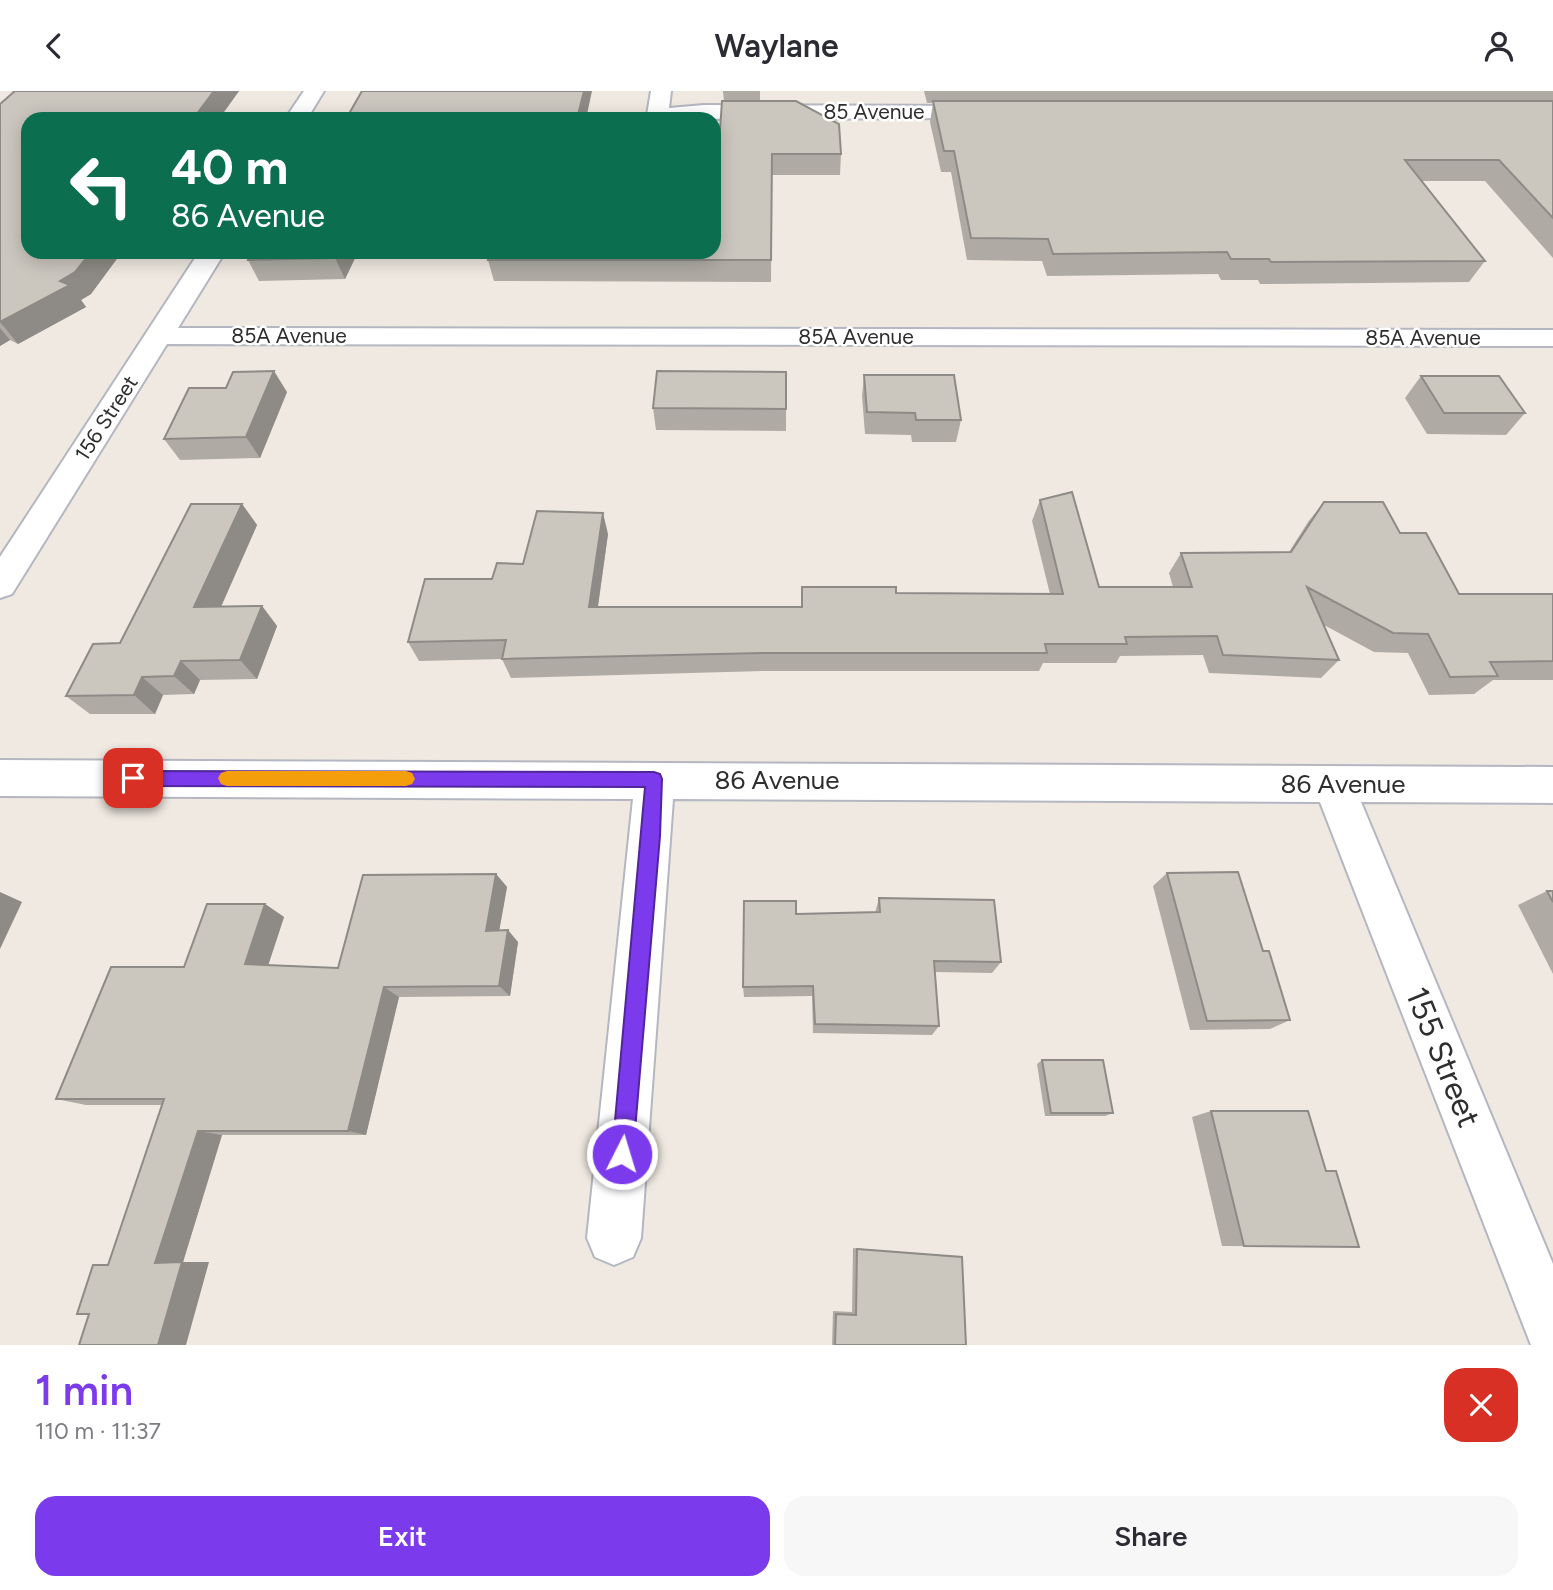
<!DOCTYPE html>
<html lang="en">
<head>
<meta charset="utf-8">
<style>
  :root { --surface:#fff; --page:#f7f7f7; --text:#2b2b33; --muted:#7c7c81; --accent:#7c3aed }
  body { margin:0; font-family:Figtree,sans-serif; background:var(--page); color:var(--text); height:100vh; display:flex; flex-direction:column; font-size:26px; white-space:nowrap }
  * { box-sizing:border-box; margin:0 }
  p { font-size:23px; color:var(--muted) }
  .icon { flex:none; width:38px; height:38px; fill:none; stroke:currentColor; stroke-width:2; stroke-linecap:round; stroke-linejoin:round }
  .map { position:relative; height:1254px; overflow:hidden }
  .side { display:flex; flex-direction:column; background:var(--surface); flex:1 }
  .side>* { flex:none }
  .guide { position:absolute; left:21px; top:21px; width:700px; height:147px; border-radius:21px; box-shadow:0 4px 18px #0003; background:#0b6e4f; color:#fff; overflow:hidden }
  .pin { position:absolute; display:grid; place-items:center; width:60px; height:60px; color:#fff; margin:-30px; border-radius:14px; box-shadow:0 4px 10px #0006 }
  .me { position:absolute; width:77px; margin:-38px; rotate:5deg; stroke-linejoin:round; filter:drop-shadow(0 0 5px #0008) }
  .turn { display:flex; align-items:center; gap:24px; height:147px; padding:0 35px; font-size:32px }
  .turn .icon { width:91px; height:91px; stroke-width:2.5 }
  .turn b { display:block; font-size:49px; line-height:60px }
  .round { display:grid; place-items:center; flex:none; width:74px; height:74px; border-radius:21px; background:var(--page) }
  .head { display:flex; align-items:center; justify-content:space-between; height:119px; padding:0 35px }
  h1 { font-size:42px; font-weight:600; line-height:52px; color:var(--accent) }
  .primary-button { display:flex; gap:14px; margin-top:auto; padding:14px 35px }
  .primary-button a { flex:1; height:80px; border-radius:21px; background:var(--accent); color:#fff; font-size:28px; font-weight:600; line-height:80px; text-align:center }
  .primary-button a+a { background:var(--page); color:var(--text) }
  header { display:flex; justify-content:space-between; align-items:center; height:91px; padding:0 35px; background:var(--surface); font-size:32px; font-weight:600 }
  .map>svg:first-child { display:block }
</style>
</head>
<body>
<header><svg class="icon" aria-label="back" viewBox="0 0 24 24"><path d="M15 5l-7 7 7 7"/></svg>Waylane<svg class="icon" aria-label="person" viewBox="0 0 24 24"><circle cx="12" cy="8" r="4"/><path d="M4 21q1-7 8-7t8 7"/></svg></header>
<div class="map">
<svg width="1553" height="1254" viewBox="0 0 1553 1254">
  <rect width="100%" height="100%" fill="#efe9e1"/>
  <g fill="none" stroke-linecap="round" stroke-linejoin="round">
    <defs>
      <g id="minor">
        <polygon points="304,0 324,0 307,28 285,28"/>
        <polygon points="651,0 671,0 669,17 704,14 985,15 992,17 996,21 992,25 985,27 650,28 647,24"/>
        <polygon points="199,161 225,161 178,237 1553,239 1553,255 167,253 12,503 0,507 0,466"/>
        <polygon points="0,669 1553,676 1553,712 1361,711 1553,1173 1553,1254 1531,1254 1320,711 673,708 641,1147 633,1166 614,1174 595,1166 587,1147 633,708 0,705"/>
      </g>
    </defs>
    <!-- minor casing -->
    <use href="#minor" stroke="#b4b7c1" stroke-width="4"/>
    <!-- minor -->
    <use href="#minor" fill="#fff" fill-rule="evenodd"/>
  </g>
  <!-- wall -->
  <g fill="#afaba4">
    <polygon points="12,0 239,0 91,203 81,209 86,216 18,253 10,249 0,255 0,13 13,1"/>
    <polygon points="723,0 760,0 760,10 841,63 840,84 772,84 771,191 494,190 488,169 720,39 724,10"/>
    <polygon points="924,0 1553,0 1553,167 1485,90 1422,90 1485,170 1469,191 1260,193 1258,189 1221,189 1218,183 1047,185 1042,170 967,169 951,81 941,81 930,31 933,12 927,12"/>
    <polygon points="252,161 358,161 345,188 259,190 248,169"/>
    <polygon points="786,281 786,340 656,339 653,317"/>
    <polygon points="864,284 961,329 956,351 912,351 911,344 865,343 862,305"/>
    <polygon points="1421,285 1525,322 1506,344 1427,343 1405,307"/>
    <polygon points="287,301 260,367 180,369 164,348"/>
    <polygon points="1040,409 1099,496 1173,496 1169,482 1181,462 1289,461 1308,431 1324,411 1400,442 1459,503 1553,503 1553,589 1493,589 1474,603 1429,604 1408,562 1374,561 1324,534 1339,569 1321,587 1209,582 1203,564 1120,565 1116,572 1043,572 1039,580 763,580 511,587 502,568 419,570 408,551 492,488 523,473 608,443 598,516 801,516 802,496 896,502 1050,503 1032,430"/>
    <polygon points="242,413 257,434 221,516 262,515 277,535 257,588 200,589 194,603 163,604 155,623 90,623 66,605 120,552"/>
    <polygon points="1167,782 1263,860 1290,929 1270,938 1190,939 1153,795"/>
    <polygon points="496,783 507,796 499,840 518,851 510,905 399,906 366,1044 222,1044 183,1171 209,1171 108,1174 162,1014 86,1014 56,1008 184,876 265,813 284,826 268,874 338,877"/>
    <polygon points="1547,800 1553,800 1553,883 1518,814"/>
    <polygon points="879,807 1001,871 992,882 935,881 939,935 932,944 813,942 812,905 744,906 743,896 796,823 875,822"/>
    <polygon points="1042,969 1113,1022 1105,1025 1045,1025 1037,973"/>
    <polygon points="1211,1020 1326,1080 1359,1156 1222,1155 1192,1026"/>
    <polygon points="853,1157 962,1166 966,1254 832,1254 833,1220 852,1221"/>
  </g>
  <!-- shaded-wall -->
  <g fill="#8e8b86">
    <polygon points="214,0 239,0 219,28 193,28"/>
    <polygon points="584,0 592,0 586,28 577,28"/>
    <polygon points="91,161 122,161 91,203 81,209 86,216 18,253 0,231"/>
    <polygon points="338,161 358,161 345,188 335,167"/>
    <polygon points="0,237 10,249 0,255"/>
    <polygon points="274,280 287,301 260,367 246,346"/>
    <polygon points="242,413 257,434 212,536 194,516"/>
    <polygon points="603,422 608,443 595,535 589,516"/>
    <polygon points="262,515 277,535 257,588 240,569"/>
    <polygon points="181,570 200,589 194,603 174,585"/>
    <polygon points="142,586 163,604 155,623 134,604"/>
    <polygon points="496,783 507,796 497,852 486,840"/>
    <polygon points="0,801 22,811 0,858"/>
    <polygon points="265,813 284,826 265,884 245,873"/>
    <polygon points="508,839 518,851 510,905 499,895"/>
    <polygon points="384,896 399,906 366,1044 348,1040"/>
    <polygon points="198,1040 222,1044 183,1171 209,1171 186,1254 158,1254 155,1172"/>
  </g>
  <!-- building -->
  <g fill="#cbc7bf" stroke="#8e8b86" stroke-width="2">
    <polygon points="15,0 214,0 193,28 28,28 28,161 91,161 75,181 60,190 70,194 0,231 0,13"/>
    <polygon points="362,0 584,0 577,28 346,28"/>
    <polygon points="722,10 796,10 839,33 841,63 772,63 771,169 488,169 491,161 714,161 714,39 720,39"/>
    <polygon points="933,10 1553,10 1553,127 1499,69 1405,69 1485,170 1271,171 1269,168 1231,168 1227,161 1053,163 1048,148 971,147 954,60 944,60"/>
    <polygon points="252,161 338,161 335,167 248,169"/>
    <polygon points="274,280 246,346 164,348 189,297 226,297 233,281"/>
    <polygon points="657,280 786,281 786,318 653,317"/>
    <polygon points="864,284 954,284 961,329 916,329 915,322 867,321"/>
    <polygon points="1421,285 1499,285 1525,322 1444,322"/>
    <polygon points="1072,401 1099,496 1192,496 1181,462 1291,461 1324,411 1383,411 1400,442 1426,442 1459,503 1553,503 1553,570 1490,571 1498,585 1450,586 1428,543 1393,542 1307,496 1339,569 1223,564 1217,545 1125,546 1127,553 1045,553 1047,562 762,562 502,568 506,549 408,551 425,488 492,488 497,472 523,473 537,420 603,422 589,516 802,516 802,496 896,496 896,502 1063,503 1040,409"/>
    <polygon points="191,413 242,413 194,516 262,515 240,569 181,570 174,585 142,586 134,604 66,605 93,553 120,552"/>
    <polygon points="1238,781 1263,860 1269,860 1290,929 1207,930 1167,782"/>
    <polygon points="496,783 486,840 508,839 499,895 384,896 348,1040 198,1040 155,1172 182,1171 158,1254 79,1254 89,1223 77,1223 93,1174 108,1174 164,1008 56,1008 111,876 184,876 207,813 265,813 245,873 338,877 363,784"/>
    <polygon points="1547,800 1553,800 1553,811"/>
    <polygon points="879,807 994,809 1001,871 934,870 939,935 815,933 813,895 743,896 744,810 796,810 796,823 880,821"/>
    <polygon points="1042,969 1103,969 1113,1022 1051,1022"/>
    <polygon points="1211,1020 1308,1020 1326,1080 1336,1080 1359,1156 1244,1155"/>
    <polygon points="857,1158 962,1166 966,1254 835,1254 836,1223 856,1224"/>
  </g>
  <!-- route -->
  <polygon fill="#7c3aed" stroke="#51269a" stroke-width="2" points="133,680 654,681 660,683 662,688 660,745 633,1063 630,1071 622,1074 615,1071 612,1063 645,696 133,695 127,692 125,687 127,682"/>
  <!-- slow -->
  <polygon fill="#f59e0b" points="227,680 406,680 412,682 415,688 412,693 406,695 227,695 221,693 218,687 221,682"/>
  <g text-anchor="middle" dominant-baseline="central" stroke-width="5" stroke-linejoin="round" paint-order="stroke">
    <!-- far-street labels -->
    <g font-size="21" fill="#2e2e2e" stroke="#fff">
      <text x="874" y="20">85 Avenue</text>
      <text x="289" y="244">85A Avenue</text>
      <text x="856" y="245">85A Avenue</text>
      <text x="1423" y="246">85A Avenue</text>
      <text transform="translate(106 327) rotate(-57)">156 Street</text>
    </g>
    <!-- street labels -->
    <g font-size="26" fill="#2e2e2e" stroke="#fff">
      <text x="777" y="689">86 Avenue</text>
      <text x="1343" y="693">86 Avenue</text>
    </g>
    <!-- near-street labels -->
    <g font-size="32" fill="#2e2e2e" stroke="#fff">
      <text transform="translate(1443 966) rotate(68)">155 Street</text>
    </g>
  </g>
</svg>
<div class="pin" style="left:133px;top:687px;background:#d93025"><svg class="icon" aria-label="arrive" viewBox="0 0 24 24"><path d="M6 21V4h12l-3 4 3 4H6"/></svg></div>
<svg class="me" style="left:622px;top:1063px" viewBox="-20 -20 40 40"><circle r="17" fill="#7c3aed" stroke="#fff" stroke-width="3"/><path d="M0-11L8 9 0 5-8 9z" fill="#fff"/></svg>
<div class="guide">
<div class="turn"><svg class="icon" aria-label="left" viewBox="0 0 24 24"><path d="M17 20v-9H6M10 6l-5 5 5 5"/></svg><div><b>40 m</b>86 Avenue</div></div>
</div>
</div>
<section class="side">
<div class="head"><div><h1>1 min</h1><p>110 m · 11:37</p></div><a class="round" style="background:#d93025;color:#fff"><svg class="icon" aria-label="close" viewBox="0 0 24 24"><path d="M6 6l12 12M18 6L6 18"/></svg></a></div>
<div class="primary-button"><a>Exit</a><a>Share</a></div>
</section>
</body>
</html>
